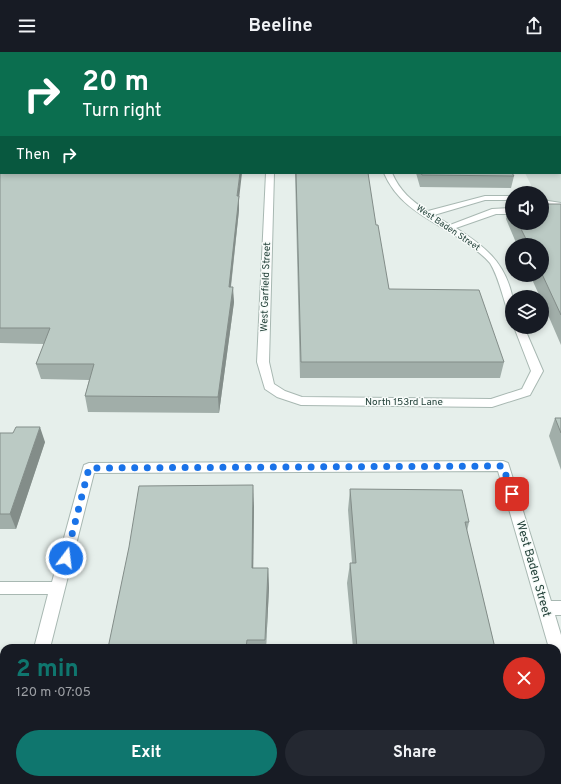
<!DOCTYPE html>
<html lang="en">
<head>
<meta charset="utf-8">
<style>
  :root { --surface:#171b24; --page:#242831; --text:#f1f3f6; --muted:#9ea1a6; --accent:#0f766e }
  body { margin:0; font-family:Overpass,sans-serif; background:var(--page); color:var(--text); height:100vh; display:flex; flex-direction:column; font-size:15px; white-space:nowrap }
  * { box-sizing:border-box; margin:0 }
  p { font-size:13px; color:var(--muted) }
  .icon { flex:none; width:22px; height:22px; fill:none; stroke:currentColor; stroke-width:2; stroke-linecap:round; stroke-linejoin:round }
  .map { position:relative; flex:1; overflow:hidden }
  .panel { position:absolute; left:0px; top:592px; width:561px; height:140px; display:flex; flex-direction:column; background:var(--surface); border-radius:12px 12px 0 0; box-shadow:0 2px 6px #0003 }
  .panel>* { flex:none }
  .banner { position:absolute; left:0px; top:0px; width:561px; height:122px; box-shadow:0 2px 6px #0003; background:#0b6e4f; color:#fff; overflow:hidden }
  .controls { position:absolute; left:505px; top:134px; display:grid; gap:8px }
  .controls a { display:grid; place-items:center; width:44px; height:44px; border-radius:50%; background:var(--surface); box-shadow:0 2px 6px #0003; font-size:20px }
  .pin { position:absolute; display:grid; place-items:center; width:34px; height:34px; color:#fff; margin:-17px; border-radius:8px; box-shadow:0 2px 6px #0006 }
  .me { position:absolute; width:44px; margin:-22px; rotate:15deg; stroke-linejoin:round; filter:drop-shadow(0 0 3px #0008) }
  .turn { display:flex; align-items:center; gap:14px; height:84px; padding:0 16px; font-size:18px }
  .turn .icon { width:52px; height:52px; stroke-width:2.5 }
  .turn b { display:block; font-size:28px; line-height:34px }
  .then { display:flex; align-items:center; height:38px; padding:0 16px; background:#0003; gap:8px; font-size:15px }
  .round { display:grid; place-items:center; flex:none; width:42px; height:42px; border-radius:21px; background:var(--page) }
  .headline { display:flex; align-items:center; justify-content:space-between; height:68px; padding:0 16px }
  h1 { font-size:24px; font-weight:700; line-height:30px; color:var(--accent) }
  .button { display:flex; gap:8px; margin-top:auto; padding:8px 16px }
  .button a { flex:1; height:46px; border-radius:24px; background:var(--accent); color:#fff; font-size:16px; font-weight:700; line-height:46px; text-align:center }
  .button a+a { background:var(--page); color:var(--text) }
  header { display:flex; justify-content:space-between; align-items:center; height:52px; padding:0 16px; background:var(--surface); font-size:18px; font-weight:700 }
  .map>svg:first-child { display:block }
</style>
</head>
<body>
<header><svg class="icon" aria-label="menu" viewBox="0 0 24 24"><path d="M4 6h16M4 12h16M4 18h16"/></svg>Beeline<svg class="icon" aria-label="share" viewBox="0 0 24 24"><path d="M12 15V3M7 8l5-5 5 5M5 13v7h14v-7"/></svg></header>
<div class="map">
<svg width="561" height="732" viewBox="0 0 561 732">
  <rect width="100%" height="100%" fill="#e6efeb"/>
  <!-- built -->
  <polygon fill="#d4dfda" points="181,0 561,0 561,152 542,153 542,141 535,141 525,121 560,121 560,1"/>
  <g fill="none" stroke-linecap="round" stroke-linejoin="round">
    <defs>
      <g id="minor">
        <polygon points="524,0 530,0 531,1 525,1"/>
        <polygon points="560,1 561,2 561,6 560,5"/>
        <rect x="560" y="42" width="1" height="6"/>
        <polygon points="266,121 274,121 269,310 274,332 285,339 302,345 491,347 522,337 531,319 514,275 524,275 543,319 530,343 492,355 301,353 277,345 265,337 257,310"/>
        <path d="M384,121H392C400,139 411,149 428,159L485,144H512V148H485L434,163L450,173L492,157L512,156V162H496L456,176C484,194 504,209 512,243C513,246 512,254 512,260L507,257C502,242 498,224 490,211C484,204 476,198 469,193C438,170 400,159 384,121Z"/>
        <polygon points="542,148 561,151 561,155 542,152"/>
        <polygon points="503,409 508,411 509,414 551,549 561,549 561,563 555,563 561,583 561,617 557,616 557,596 549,596 498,419 94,421 50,596 34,596 48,542 0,542 0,530 52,530 83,416 84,413 89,411"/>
        <polygon points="4,720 4,728 16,728 15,732 0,732 0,723"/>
      </g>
    </defs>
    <!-- minor casing -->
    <use href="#minor" stroke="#a8b8b2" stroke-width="2"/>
    <!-- minor -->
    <use href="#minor" fill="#fff" fill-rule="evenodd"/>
  </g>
  <!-- wall -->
  <g fill="#a1aea9">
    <polygon points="0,0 173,0 173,1 1,1 1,34 0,34"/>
    <polygon points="0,56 239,147 239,158 231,235 234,250 219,361 88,360 85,344 89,328 41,327 36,312 44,292 0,291"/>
    <polygon points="295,121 376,173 389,237 504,310 500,326 300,326"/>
    <polygon points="416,121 512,121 514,124 511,136 420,135"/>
    <polygon points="509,151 512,151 512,171 542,171 561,152 561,293 542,249 542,245 540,245 530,223 542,223 542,193 517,193 506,167"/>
    <polygon points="555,366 561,366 561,418 549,384"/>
    <polygon points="0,381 45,390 16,477 0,477"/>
    <polygon points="350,437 469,470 467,479 495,596 353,596 347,531 350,511 352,511 348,458"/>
    <polygon points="254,454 253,516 268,516 269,536 266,596 108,596"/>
    <polygon points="344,728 524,728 525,732 343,732"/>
  </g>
  <!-- shaded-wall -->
  <g fill="#838d89">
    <polygon points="240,121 242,121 239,147 239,158 229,250 229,235 237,144"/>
    <polygon points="233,235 234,250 219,361 218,345"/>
    <polygon points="40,375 45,390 16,477 10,462"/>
    <polygon points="253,433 254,454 253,536 252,516"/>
    <polygon points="268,516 269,536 266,596"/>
    <polygon points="238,728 240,728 240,732 237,732"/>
  </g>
  <!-- building -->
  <g fill="#bbcac4" stroke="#838d89">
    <polygon points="0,0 172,0 171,1 1,1 1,22 0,22"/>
    <polygon points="1,55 1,121 240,121 237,144 239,144 229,235 233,235 218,345 85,344 94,312 36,312 50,276 0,276 0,56"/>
    <polygon points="296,121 368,121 376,173 378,173 389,237 479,238 504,310 301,310"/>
    <polygon points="421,121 512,121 514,124 422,123"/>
    <polygon points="509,151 512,151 512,157"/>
    <polygon points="542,152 561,152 561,263 542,222 542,193 529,193 518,171 542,171"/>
    <polygon points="555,366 561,366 561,381"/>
    <polygon points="16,375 40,375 10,462 0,462 0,381 13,381"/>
    <polygon points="253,433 252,516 268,516 265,588 247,588 246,596 108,596 129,495 139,434"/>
    <polygon points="350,437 462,438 469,470 465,470 495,596 357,596 350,511 356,511"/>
    <polygon points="82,728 238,728 237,732 81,732"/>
    <polygon points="346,728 524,728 525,732 346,732"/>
  </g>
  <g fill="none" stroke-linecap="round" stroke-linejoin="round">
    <!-- route -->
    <polyline stroke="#1a73e8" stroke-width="7" stroke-dasharray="0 12.6" points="66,506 89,416 503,414 512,442"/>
  </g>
  <g text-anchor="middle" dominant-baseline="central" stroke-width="3" stroke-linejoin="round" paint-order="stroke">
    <!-- far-street labels -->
    <g font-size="9" fill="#24423a" stroke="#f7fbf9">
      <text transform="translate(448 176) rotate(34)">West Baden Street</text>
    </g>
    <!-- street labels -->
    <g font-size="10" fill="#24423a" stroke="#f7fbf9">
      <text transform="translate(266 235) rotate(-88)">West Garfield Street</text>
      <text x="404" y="350">North 153rd Lane</text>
    </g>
    <!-- near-street labels -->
    <g font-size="12" fill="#24423a" stroke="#f7fbf9">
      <text transform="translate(533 517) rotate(74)">West Baden Street</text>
    </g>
  </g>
</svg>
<div class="controls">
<a><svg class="icon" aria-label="sound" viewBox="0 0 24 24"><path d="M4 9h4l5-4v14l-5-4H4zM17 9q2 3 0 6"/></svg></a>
<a><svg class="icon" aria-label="search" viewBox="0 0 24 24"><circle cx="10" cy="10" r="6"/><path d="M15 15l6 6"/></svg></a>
<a><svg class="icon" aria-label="layers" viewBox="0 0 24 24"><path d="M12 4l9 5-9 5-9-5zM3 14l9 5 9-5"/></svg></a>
</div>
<div class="pin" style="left:512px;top:442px;background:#d93025"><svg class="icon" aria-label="arrive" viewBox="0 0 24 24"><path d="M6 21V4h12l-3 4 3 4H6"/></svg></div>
<svg class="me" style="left:66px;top:506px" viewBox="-20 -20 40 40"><circle r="17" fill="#1a73e8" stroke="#fff" stroke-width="3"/><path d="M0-11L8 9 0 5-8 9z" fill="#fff"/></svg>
<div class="banner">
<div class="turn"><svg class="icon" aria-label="right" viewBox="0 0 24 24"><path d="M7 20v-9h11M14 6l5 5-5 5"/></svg><div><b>20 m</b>Turn right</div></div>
<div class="then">Then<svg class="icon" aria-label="right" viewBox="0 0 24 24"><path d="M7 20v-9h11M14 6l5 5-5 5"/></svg></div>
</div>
<section class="panel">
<div class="headline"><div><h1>2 min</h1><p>120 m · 07:05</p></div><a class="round" style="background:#d93025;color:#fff"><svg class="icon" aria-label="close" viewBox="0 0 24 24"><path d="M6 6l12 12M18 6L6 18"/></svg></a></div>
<div class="button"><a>Exit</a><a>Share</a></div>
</section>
</div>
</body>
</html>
